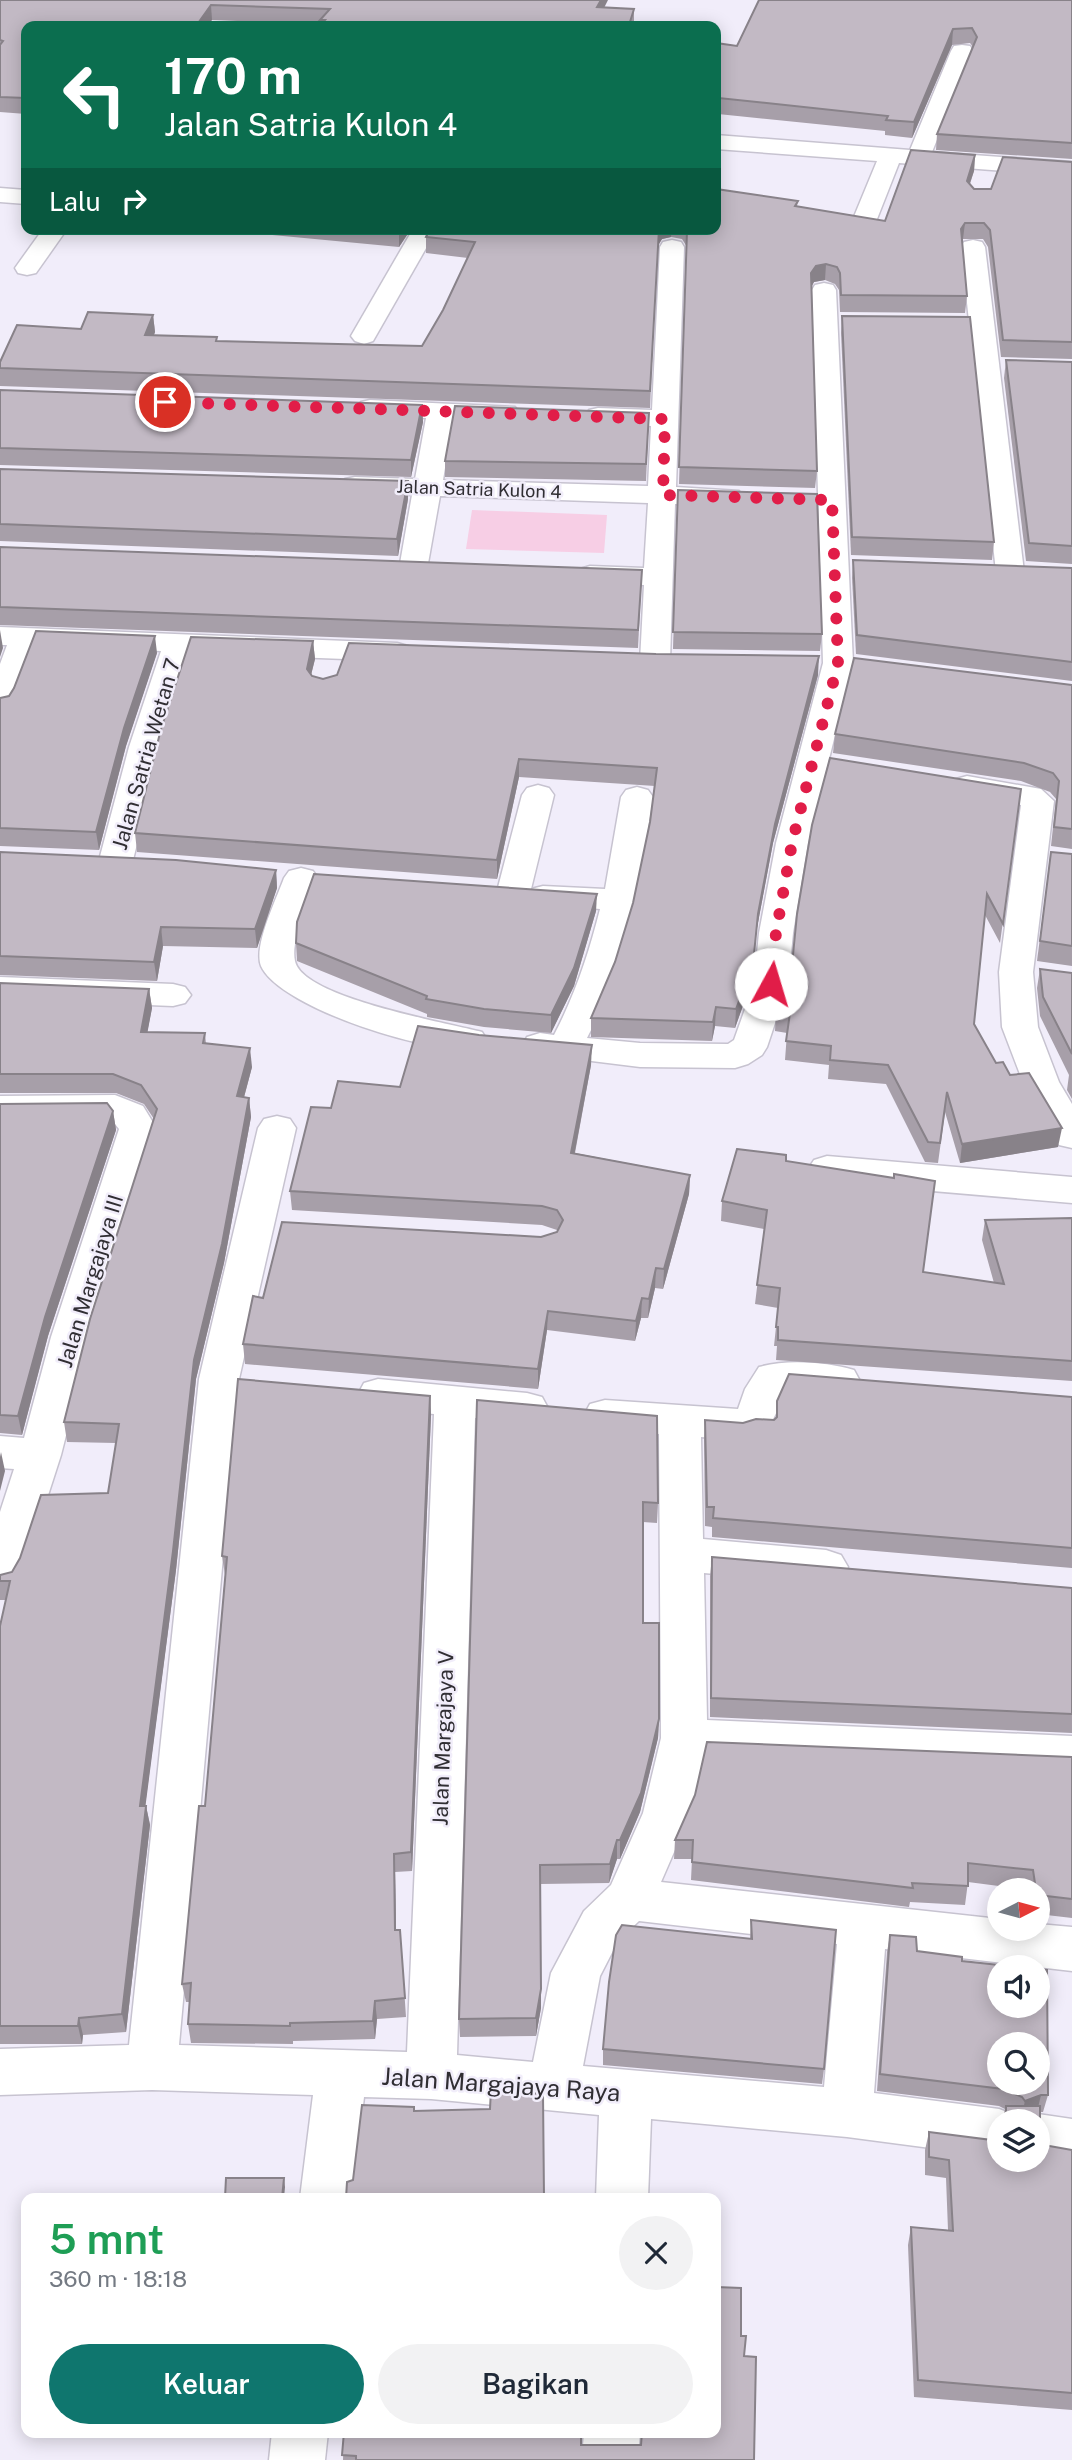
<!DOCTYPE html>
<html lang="id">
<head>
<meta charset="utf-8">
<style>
  :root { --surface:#fff; --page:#f2f2f3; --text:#1f2937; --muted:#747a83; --accent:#0f766e }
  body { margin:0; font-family:"Public Sans",sans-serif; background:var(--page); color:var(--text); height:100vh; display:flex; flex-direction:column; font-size:26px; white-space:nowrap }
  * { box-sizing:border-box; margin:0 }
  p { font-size:23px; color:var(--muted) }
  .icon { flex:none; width:38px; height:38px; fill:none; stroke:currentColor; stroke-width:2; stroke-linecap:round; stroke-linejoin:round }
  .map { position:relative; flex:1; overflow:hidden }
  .sheet { position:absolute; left:21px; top:2193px; width:700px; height:245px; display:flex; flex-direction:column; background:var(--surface); border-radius:14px; box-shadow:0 4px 18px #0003 }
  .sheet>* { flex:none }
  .banner { position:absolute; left:21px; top:21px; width:700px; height:214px; border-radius:14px; box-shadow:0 4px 18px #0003; background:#0b6e4f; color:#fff; overflow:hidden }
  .needle { width:46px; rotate:84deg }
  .controls { position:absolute; left:987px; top:1878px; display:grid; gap:14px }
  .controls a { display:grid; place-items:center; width:63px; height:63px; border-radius:50%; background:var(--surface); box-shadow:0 4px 18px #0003; font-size:35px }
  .pin { position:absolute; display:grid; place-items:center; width:60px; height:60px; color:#fff; margin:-30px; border:4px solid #fff; border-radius:50%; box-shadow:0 2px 7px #0007 }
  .me { position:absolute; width:77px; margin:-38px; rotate:6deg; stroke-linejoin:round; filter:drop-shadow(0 0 5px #0008) }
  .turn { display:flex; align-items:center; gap:24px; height:147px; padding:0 28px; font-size:32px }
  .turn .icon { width:91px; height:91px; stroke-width:2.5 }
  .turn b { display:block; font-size:49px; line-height:60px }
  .then { display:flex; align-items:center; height:66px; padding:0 28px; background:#0003; gap:14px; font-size:26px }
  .round { display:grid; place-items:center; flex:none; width:74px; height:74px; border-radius:37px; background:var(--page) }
  .head { display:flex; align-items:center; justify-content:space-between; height:119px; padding:0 28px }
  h1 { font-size:42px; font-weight:600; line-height:52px; color:#1e9e55 }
  .primary-button { display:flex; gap:14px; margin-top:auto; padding:14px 28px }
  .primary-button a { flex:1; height:80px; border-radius:42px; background:var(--accent); color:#fff; font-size:28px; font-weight:600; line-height:80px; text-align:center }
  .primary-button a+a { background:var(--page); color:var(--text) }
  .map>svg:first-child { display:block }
</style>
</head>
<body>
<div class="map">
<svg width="1072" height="2460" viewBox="0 0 1072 2460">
  <rect width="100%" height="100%" fill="#f1edfa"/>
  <!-- green -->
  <polygon fill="#f7cee5" points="472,510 607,515 604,553 466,549"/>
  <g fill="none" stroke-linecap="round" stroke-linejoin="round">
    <defs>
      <g id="minor">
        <polygon points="962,45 970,46 973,51 932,152 1072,162 1072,176 899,163 877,219 873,224 857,224 853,219 877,161 716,149 716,135 910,150 951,51 954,46"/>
        <polygon points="0,188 26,190 26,204 0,202"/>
        <polygon points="43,229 67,229 36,273 27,275 18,273 15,268"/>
        <polygon points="413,229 437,229 373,341 364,344 355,341 351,336"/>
        <polygon points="672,240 681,242 684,247 676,487 739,491 743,497 739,503 729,505 675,504 670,661 666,667 655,670 644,667 640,661 644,585 580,581 576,575 580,569 590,566 644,568 648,503 440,496 427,569 423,575 413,578 403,575 399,569 412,495 345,491 341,485 345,479 355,477 415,479 426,418 361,414 357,408 361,402 370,400 515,407 519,413 515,419 506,421 453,419 443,480 648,486 651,426 589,422 585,416 589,410 598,408 652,410 660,247 663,242"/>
        <polygon points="973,240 982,242 985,247 1024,572 1020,578 1010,581 1000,578 996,572 961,247 964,242"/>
        <path d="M824,283L833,285L836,290L853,663L808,843L793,933L788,984L767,1047L762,1055L748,1064L735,1068L640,1067L527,1053L522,1045L527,1037L540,1033L554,1035C575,995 589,953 600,909L531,903L528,898L525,902L513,905L501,902L496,895L522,795L527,788L538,785L549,788L554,795L531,889L543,886L605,889L621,797L626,790L637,787L648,790L653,797C640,881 627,961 587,1038L640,1043L728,1044L734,1040L754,984L759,933L776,843L823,663L812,290L815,285Z"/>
        <polygon points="0,627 397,643 408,646 412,652 408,658 397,661 191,653 161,747 132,864 127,871 115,874 103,871 98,864 129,747 161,651 37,646 15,705 11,712 0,714 0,664 7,645 0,645"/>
        <polygon points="967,776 1041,789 1054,801 1033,972 1038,1027 1059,1082 1072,1104 1072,1148 1059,1145 1053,1136 1023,1082 1002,1027 999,972 1021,805 956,793 951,786 956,779"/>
        <path d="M301,868L313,871L318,878C311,899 290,939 295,961C302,998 449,1023 482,1032L487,1040L482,1048C440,1059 279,1008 261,966C253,946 277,898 284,878L289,871Z"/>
        <polygon points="0,977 173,984 185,987 191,995 185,1003 173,1006 0,999"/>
        <polygon points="115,1095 143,1106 157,1129 91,1337 61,1455 22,1576 15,1588 0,1593 0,1512 14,1469 0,1468 0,1436 24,1438 51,1337 119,1129 111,1119 0,1120 0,1096"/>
        <path d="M277,1116L290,1119L296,1128L239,1379L179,2045L407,2052L434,1414L378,1409L364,1405L358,1394L364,1383L378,1379L527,1393L542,1397L548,1408L542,1419L527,1423L475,1418L457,2055L533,2062L551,1973L584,1911L611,1885L643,1813L661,1738L659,1434L605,1430L590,1426L584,1415L590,1404L605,1400L738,1409L745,1389L759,1367C786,1359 827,1362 854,1370L860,1381L854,1392L840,1396L784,1393C765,1448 753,1441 701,1437L703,1539L826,1550L841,1555L848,1567L841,1579L826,1584L704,1573L707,1720L1072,1736V1774L703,1758L691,1813L661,1882L999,1919V1928H1038V1924L1072,1927V1971L885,1949L874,2093L999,2109L1017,2116L1020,2121H999V2157L847,2137L651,2119L648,2198H596L599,2115L431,2099L364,2097L352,2198H300L313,2095L152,2090L0,2095V2049L129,2045L199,1379L258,1128L264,1119ZM639,1921L837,1944L824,2087L583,2066L600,1976L618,1941Z"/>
        <polygon points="827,1156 1072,1177 1072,1203 827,1182 814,1178 808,1169 814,1160"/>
        <polygon points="1038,2114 1072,2119 1072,2167 1031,2160 1038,2160 1038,2121 1020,2121"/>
        <polygon points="272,2432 328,2432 325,2460 269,2460"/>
        <polygon points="584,2432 640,2432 638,2460 582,2460"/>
      </g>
    </defs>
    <!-- minor casing -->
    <use href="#minor" stroke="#c7c3d0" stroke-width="3"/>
    <!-- minor -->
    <use href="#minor" fill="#fff" fill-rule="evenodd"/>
  </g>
  <!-- wall -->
  <g fill="#a79fa9">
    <polygon points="0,0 604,7 634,9 634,22 320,26 320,24 212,20 26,26 26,114 0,112"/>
    <polygon points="1072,0 1072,159 936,150 937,134 973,47 970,43 952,45 912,138 885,135 885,131 718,114 716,118 716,43 737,46"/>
    <polygon points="975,155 974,171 970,184 974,189 991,189 1072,162 1072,359 1001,357 988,247 983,239 963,239 962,242 967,296 965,313 840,312 839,290 835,284 825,280 814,282 811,288 817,471 815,488 679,484 687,247 682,239 671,237 662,239 657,247 650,408 0,386 0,362 81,329 153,315 155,332 154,335 217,341 422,346 443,310 468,258 426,253 426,237 430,229 716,229 798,201 797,206 885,221"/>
    <polygon points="241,229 411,229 399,247 241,232"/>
    <polygon points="842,316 994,542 992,560 851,555 841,333"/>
    <polygon points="1006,360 1072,362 1072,564 1026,561 1004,378"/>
    <polygon points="0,390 422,405 423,422 411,477 0,465"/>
    <polygon points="649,413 646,481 445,477 445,461"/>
    <polygon points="0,469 408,481 408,499 398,556 0,541"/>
    <polygon points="678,490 822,634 820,651 673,649"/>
    <polygon points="0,547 642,570 638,648 0,625"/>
    <polygon points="853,560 1072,568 1072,681 856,654 852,578"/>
    <polygon points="313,641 315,659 311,675 312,676 323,679 818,675 773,843 756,933 751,983 735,1028 715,1026 712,1041 591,1037 591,1018 615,962 633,903 650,822 655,786 519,777 497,879 137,852 135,833"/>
    <polygon points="157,653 126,746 99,850 0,846 0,698"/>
    <polygon points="1072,685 1072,849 1051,846 1056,799 1050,792 1021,781 833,753 835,734"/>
    <polygon points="1021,789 1000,943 985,915 974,1024 996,1063 1058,1147 960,1163 945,1112 938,1163 925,1162 886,1084 828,1079 829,1065 785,1060 787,1033 775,1031 776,1012"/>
    <polygon points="0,852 276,870 277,888 257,948 163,946 157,981 0,975"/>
    <polygon points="1051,852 1072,854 1072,966 1037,961"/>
    <polygon points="596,911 574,986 551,1033 484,1027 427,1017 427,1014 297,961 296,943"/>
    <polygon points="1040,969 1072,973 1072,1099 1067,1090 1069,1075 1040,1016 1037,988"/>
    <polygon points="0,983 149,989 152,1008 147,1033 205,1033 206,1044 252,1067 244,1097 249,1098 251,1117 224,1263 196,1379 176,1570 145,1806 146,1806 150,1825 126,2032 83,2035 82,2044 0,2044 0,1626 6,1600 0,1600 0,1575 12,1572 108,1493 116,1443 67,1442 64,1422 154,1119 144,1104 116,1093 0,1093"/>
    <polygon points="591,1065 575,1153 690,1175 689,1194 663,1289 655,1288 648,1318 641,1318 635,1341 547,1330 538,1389 245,1364 243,1344 263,1298 541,1237 557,1232 558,1231 557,1230 542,1225 292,1210 290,1191 331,1108 400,1087"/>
    <polygon points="0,1104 113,1111 116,1130 48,1336 22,1435 0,1433"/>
    <polygon points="786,1161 923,1272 994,1283 982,1240 985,1220 1072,1218 1072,1381 776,1360 777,1346 774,1346 778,1308 755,1304 764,1229 721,1221 722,1201"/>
    <polygon points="430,1396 431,1415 412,1871 395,1872 396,1930 400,1930 406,2017 377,2019 375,2039 293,2041 293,2044 191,2043 188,2024 190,2002 186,2002 182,1984 205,1806 225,1575 222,1556"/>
    <polygon points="1072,1397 1072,1568 712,1537 712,1527 705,1526 704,1440 705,1420 743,1423 774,1420 776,1419 777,1401"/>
    <polygon points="477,1400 658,1503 657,1523 643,1522 643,1623 659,1719 658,1738 640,1812 620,1859 617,1859 609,1883 541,1884 541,2008 536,2036 460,2037 459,2019"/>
    <polygon points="712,1557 1072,1588 1072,1733 710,1717 710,1576"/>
    <polygon points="1072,1757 1072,1918 1038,1914 1038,1890 1029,1890 968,1882 965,1905 910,1902 909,1907 691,1880 692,1859 674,1859 675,1840"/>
    <polygon points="751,1920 824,2069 822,2084 603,2065 603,2049 750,1938"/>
    <polygon points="890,1935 917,1951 962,1961 1048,2095 1043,2112 1040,2112 1040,2140 1039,2145 1072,2150 1072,2410 914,2397 908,2245 911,2227 948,2230 946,2178 925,2175 925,2150 929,2132 1038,2160 1038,2121 1002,2121 1005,2109 999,2106 877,2091 887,1952"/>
    <polygon points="741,2336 744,2356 754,2460 343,2460 344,2432 582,2432 581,2445 641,2445"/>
  </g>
  <!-- shaded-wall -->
  <g fill="#888289">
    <polygon points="601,0 608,0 597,22 597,7"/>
    <polygon points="211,5 212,20 208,26 196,26"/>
    <polygon points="953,29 952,45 912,138 914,122"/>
    <polygon points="719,98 718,114 716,118 716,103"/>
    <polygon points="975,155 974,171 965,197 967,181"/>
    <polygon points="965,223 963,239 959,246 961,229"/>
    <polygon points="400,229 411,229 399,247 399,231"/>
    <polygon points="659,229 672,229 671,237 662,239 657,247 650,408 658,230"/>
    <polygon points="826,264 825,280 814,282 809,290 811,273 816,266"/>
    <polygon points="153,315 155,332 147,352 145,335"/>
    <polygon points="422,405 423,422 411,477 411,460"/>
    <polygon points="408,481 408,499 398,556 397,539"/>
    <polygon points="0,630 3,648 0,657"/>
    <polygon points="155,636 157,653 126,746 99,850 96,832 124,728"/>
    <polygon points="313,641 315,659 308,687 307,669"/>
    <polygon points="819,656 818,675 773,843 756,933 751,983 735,1028 736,1009 758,914 775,824"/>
    <polygon points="519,759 519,777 497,879 497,860"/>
    <polygon points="276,870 277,888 257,948 255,929"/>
    <polygon points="597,894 596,911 574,986 551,1033 551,1015"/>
    <polygon points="161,927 163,946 157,981 154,962"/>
    <polygon points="149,989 152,1008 144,1051 141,1032"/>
    <polygon points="716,1007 715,1026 712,1041 713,1022"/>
    <polygon points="592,1045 591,1065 571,1172 571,1153"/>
    <polygon points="250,1048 252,1067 239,1116 237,1096"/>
    <polygon points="249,1098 251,1117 224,1263 196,1379 176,1570 143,1825 140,1806 194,1360"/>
    <polygon points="113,1111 116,1130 48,1336 22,1435 18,1416 45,1317"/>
    <polygon points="1062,1128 1058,1147 960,1163 962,1144"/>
    <polygon points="690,1175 689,1194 663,1289 664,1269"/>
    <polygon points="656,1268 655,1288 648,1318 649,1299"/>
    <polygon points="642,1298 641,1318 635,1341 636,1321"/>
    <polygon points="548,1311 547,1330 538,1389 538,1369"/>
    <polygon points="430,1396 431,1415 412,1871 411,1852"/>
    <polygon points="1,1452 5,1471 0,1491 0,1457"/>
    <polygon points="659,1719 658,1738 640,1812 620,1859 620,1840"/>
    <polygon points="146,1806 150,1825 126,2032 122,2014"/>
    <polygon points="617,1840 617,1859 609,1883 610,1864"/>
    <polygon points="394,1854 395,1872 396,1949 395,1930"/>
    <polygon points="541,1989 541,2008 536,2036 536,2018"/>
    <polygon points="375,2001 377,2019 375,2039 373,2021"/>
    <polygon points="79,2018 83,2035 82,2044 78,2026"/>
    <polygon points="1041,2095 1037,2112 1021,2118 1025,2101"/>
    <polygon points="284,2178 285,2187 284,2198 282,2198"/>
  </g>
  <!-- building -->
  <g fill="#c2b9c4" stroke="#888289" stroke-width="2" fill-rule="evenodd">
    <polygon points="0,0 601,0 597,7 634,9 630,22 641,22 640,26 320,26 325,20 320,20 330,9 211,5 196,26 26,26 26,98 0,97 0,45 3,41 0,40"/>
    <polygon points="759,0 1072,0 1072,143 937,134 977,37 972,28 953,29 914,122 886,120 888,116 719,98 716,103 716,43 737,46"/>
    <polygon points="911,150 975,155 967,181 974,189 991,189 1003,157 1072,162 1072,342 1003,340 990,230 984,223 965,223 961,229 967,296 841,295 840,273 837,267 826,264 816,266 811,273 817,471 679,467 687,231 686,229 716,229 716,189 798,201 795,206 885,221"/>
    <polygon points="430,229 659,229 650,391 0,368 0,362 17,325 81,329 88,312 153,315 145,335 217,337 216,341 422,346 443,310 475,242 426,237"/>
    <polygon points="842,316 970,317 994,542 852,537"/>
    <polygon points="1006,360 1072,362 1072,546 1029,543"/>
    <polygon points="0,390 422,405 411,460 0,448"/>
    <polygon points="455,406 649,413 646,464 445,461"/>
    <polygon points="0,469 408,481 397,539 0,524"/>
    <polygon points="678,490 817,494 822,634 673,632"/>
    <polygon points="0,547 642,570 638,630 0,607"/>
    <polygon points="853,560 1072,568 1072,662 857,635"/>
    <polygon points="36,631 155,636 124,728 96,832 0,828 0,698 9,696 14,688"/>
    <polygon points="191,637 313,641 307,669 312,676 323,679 337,675 349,643 656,654 819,656 775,824 758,914 753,964 736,1009 716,1007 713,1022 591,1018 615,962 633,903 650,822 657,768 519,759 497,860 135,833 161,729"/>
    <polygon points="854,658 1072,685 1072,829 1054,827 1059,781 1053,773 1024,763 835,734"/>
    <polygon points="830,758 1021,789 1003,924 987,894 974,1024 996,1063 1003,1062 1010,1075 1029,1073 1062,1128 962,1144 947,1092 940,1143 928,1142 888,1065 830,1060 831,1046 786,1041 790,1013 776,1012 792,965 797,914 812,825"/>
    <polygon points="0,852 176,860 276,870 255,929 161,927 154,962 0,956"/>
    <polygon points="1051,852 1072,854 1072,946 1040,941"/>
    <polygon points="314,874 597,894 574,968 551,1015 484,1009 426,999 427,996 296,943 297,922"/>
    <polygon points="1040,969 1072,973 1072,1054 1043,997"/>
    <polygon points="0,983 149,989 141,1032 205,1033 203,1043 250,1048 237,1096 249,1098 222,1244 194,1360 173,1551 140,1806 146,1806 122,2014 79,2018 78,2026 0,2026 0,1626 10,1581 0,1581 0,1575 12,1572 20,1558 41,1495 108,1493 119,1424 64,1422 90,1319 157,1109 141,1085 113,1074 0,1074"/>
    <polygon points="418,1026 479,1035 592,1045 571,1153 690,1175 664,1269 656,1268 649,1299 642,1298 636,1321 548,1311 538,1369 243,1344 253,1296 263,1298 282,1222 541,1237 557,1232 563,1220 557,1210 542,1206 290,1191 311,1107 331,1108 338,1081 400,1087"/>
    <polygon points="107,1103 113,1111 45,1317 18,1416 0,1415 0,1104"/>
    <polygon points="737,1149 786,1155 786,1161 894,1178 894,1174 935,1181 923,1272 1004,1284 985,1220 1072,1218 1072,1361 778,1340 778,1327 776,1327 780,1288 757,1285 767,1210 722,1201"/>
    <polygon points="789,1374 1072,1397 1072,1548 713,1518 714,1507 707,1507 705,1420 743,1423 756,1419 774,1420 777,1417 777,1401"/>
    <polygon points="238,1379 430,1396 411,1852 394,1854 395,1930 400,1930 405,1998 375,2001 373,2021 290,2023 290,2026 188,2024 191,1983 182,1984 199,1806 205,1806 227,1557 222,1556"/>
    <polygon points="477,1400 657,1416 658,1503 643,1502 643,1623 659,1623 659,1719 641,1793 620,1840 617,1840 610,1864 540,1865 541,1989 536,2018 459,2019"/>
    <polygon points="712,1557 1072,1588 1072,1714 711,1698"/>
    <polygon points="707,1742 1072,1757 1072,1899 1038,1895 1038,1890 1036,1890 1033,1870 968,1863 968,1886 912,1883 913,1888 692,1862 693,1840 675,1840 695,1795"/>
    <polygon points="751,1920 836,1930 824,2069 603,2049 609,1982 616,1935 622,1925 752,1939"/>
    <path d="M890,1935L916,1937L917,1951L962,1957V1961L1019,1967H999V2006H1038V1969L1047,1970L1048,2095H1041L1025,2101L1022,2097L1003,2089L880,2074ZM999,2044H1038V2082H999Z"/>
    <polygon points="491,2089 543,2094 544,2198 346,2198 347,2182 353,2180 362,2105 414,2107 414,2111 490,2109"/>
    <polygon points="1006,2106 1040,2106 1040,2140 1038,2140 1038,2121 1006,2121"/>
    <polygon points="929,2132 999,2141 999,2160 1038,2160 1038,2144 1072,2150 1072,2393 918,2380 911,2227 953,2231 949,2160 929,2157"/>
    <polygon points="226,2178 284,2178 282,2198 225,2198"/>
    <polygon points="716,2287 741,2288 741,2336 746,2336 744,2356 756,2357 754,2460 356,2460 356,2456 342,2455 344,2432 581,2432 581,2445 641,2445 642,2432 716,2432"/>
  </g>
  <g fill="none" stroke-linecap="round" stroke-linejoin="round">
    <!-- route -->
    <polyline stroke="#e11d48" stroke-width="12" stroke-dasharray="0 21.6" points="165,402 665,419 663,495 832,500 838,663 792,843 776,933 771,984"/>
  </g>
  <g text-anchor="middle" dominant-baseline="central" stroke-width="5" stroke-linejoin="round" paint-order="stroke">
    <!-- far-street labels -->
    <g font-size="18" fill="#302e33" stroke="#f1edfa">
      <text transform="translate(479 489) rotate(2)">Jalan Satria Kulon 4</text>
    </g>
    <!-- street labels -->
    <g font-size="21" fill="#302e33" stroke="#f1edfa">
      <text transform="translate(146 754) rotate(-74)">Jalan Satria Wetan 7</text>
      <text transform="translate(90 1281) rotate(-73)">Jalan Margajaya III</text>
      <text transform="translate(443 1738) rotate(-88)">Jalan Margajaya V</text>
    </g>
    <!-- near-street labels -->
    <g font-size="24" fill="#302e33" stroke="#f1edfa">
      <text transform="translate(501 2084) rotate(4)">Jalan Margajaya Raya</text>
    </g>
  </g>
</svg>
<div class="controls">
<a><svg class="needle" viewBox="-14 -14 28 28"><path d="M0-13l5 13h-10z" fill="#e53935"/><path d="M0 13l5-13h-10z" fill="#747a83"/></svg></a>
<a><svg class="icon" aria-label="sound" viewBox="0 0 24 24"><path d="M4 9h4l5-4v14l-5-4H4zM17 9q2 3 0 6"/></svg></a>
<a><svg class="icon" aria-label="search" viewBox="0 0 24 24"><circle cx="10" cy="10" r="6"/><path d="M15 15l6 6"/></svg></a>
<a><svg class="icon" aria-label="layers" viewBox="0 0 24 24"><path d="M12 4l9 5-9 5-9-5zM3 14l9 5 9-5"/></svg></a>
</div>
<div class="pin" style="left:165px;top:402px;background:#d93025"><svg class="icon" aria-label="arrive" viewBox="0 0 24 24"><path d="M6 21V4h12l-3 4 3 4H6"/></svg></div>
<svg class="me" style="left:771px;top:984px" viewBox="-20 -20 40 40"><circle r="19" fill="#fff"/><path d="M0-13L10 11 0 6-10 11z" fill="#e11d48"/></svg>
<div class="banner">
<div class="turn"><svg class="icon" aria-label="left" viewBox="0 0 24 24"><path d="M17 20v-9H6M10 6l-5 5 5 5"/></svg><div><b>170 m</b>Jalan Satria Kulon 4</div></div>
<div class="then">Lalu<svg class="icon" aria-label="right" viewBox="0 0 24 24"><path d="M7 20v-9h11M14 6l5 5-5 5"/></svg></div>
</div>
<section class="sheet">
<div class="head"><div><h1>5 mnt</h1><p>360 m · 18:18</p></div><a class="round"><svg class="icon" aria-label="close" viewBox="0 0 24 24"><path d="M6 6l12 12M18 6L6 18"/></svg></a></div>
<div class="primary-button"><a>Keluar</a><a>Bagikan</a></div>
</section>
</div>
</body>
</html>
